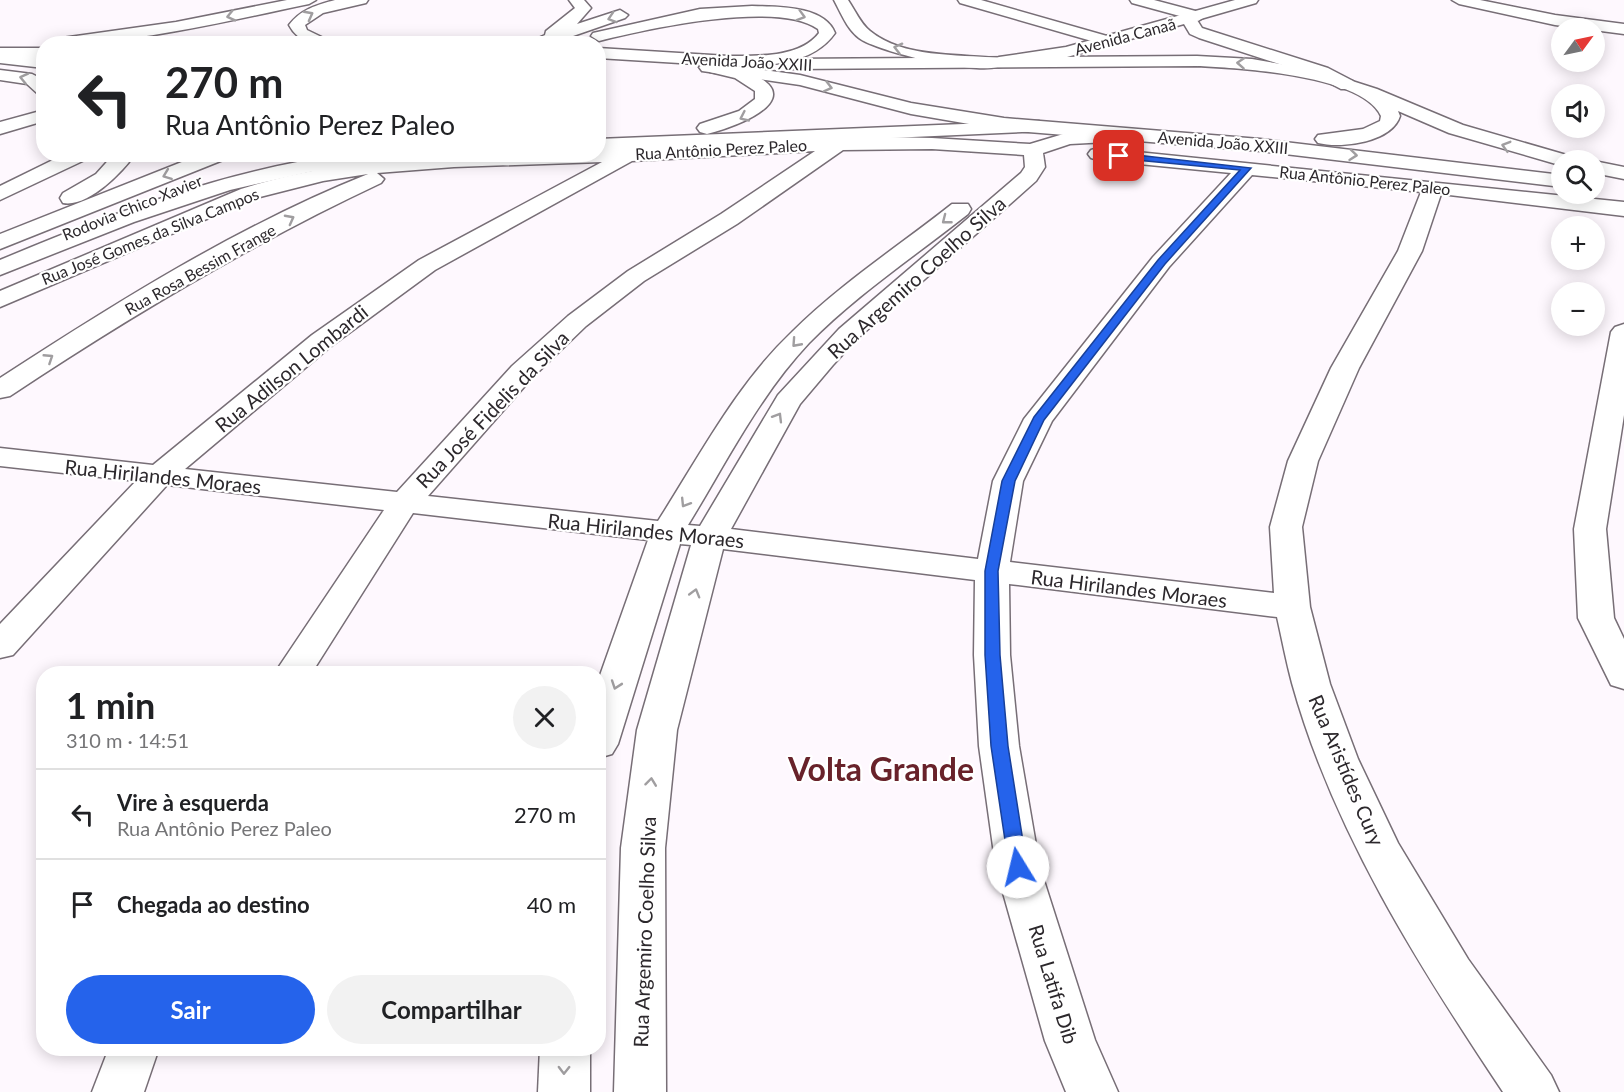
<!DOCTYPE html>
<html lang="pt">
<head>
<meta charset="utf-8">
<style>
  :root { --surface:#fff; --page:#f2f2f2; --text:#202124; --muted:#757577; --line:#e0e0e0; --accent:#2563eb }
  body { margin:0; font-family:Lato,sans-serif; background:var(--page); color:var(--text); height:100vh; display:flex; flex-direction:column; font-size:22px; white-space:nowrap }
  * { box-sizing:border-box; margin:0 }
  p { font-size:20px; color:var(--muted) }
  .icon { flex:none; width:33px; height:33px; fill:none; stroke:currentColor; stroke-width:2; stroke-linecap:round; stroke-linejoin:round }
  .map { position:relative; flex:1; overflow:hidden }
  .drawer { position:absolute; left:36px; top:666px; width:570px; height:390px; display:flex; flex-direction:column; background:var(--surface); border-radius:24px; box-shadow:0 3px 15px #0003 }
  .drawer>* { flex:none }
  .guide { position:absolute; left:36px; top:36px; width:570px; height:126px; border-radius:24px; box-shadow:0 3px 15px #0003; background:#fff; color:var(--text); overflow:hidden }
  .needle { width:39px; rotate:57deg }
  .buttons { position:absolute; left:1551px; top:18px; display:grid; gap:12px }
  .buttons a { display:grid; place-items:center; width:54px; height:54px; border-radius:50%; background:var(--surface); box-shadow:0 3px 15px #0003; font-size:30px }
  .pin { position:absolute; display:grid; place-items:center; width:51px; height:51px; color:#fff; margin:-26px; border-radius:12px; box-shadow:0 3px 9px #0006 }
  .me { position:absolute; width:66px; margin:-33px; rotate:351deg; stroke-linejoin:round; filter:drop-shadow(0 0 4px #0008) }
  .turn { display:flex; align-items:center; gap:21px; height:126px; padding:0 30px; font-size:27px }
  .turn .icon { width:78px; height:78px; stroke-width:2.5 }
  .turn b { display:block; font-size:42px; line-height:51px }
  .round { display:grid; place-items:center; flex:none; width:63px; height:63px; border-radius:32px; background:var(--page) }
  .headline { display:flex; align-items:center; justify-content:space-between; height:102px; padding:0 30px }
  h1 { font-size:36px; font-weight:700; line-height:45px }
  .button { display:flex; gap:12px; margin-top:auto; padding:12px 30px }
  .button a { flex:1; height:69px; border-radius:36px; background:var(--accent); color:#fff; font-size:24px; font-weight:700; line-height:69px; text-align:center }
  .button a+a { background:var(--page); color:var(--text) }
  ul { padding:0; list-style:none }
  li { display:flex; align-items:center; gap:18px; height:90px; padding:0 30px; border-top:2px solid var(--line) }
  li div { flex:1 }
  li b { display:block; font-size:22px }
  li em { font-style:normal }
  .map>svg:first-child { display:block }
</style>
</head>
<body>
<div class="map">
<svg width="1624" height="1092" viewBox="0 0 1624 1092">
  <rect width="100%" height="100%" fill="#fef8fe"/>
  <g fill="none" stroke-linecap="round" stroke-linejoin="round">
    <defs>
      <g id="minor">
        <polygon points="958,0 981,0 1114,38 1116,41 1114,44 1102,44 960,3"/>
        <polygon points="1130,0 1154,0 1203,13 1206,16 1198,21 1132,3"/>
        <polygon points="1452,0 1480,0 1555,15 1624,24 1624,34 1555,25 1459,4"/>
        <path d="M1139,130L1146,132L1149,136L1146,140L1070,144L1043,153L1045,167L1036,181L857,339L833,365L800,404L731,529L978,559L993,481L1024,419L1153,257L1231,173L1098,160L1091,158L1088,154L1091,150L1098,148L1624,202V216L1441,194L1422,251L1359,368L1318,461L1302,527L1310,607L1330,684L1358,759L1398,843L1468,959L1551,1075L1559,1092H1503C1419,966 1333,831 1292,683C1286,661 1282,639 1277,617L1009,584L1010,655L1019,746L1040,868L1095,1040L1118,1092H1066L1045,1041L996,868L979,746L974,655L975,580L723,549L677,730L665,848L666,1092H614L621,848L637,730L691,545L680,544L618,744L612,754L598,758V681L648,540L413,513L311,674H274L384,510L167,485L13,655L0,658V624L136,481L0,466V448L153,465L312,335L419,260L602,162L454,167L377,173L384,179L381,183C251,244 129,317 10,396L0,398V378C117,302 238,226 368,174L323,181L256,198L0,307V291L241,189C357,152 478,154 598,154V150L841,136L932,138L1030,144L1070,132ZM932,149L1024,155L1025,167L1021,173L839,329L778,395L700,526L688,525C726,463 759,396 809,343C856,295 915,256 968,214L971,209L968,204H952C899,246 840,284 792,332C736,385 699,457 658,521L428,496L532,378L586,326L644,281L737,224L843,150ZM815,151L721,214L628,271L568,316L512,366L397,492L185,469L330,347L435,270L632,161ZM1252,175L1421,192L1398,251L1331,368L1288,461L1270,527L1274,593L1010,562L1023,481L1052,421L1169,267Z"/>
        <polygon points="1624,324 1624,415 1606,529 1614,618 1624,639 1624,689 1611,685 1578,618 1574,529 1611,332 1615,327"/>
        <polygon points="109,1048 159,1048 144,1092 92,1092"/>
        <polygon points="540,1048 590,1048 590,1092 538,1092"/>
      </g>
      <g id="tertiary">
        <polygon points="1235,0 1258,0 1256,3 1197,20 1202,28 1328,68 1353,81 1356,85 1353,89 1341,89 1316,76 1199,38 1190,34 1184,24 1067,57 999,67 991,62 999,57 1066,47"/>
        <polygon points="0,70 32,74 44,80 44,95 38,94 27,84 0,80"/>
        <polygon points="44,110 44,121 0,134 0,122"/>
        <polygon points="65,154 92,154 89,158 0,200 0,186"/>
      </g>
      <g id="primary">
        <path d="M1197,56L1252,59L1321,71L1377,89L1463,125L1570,156L1573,160H1562V166L1556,164L1449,133L1398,111L1400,116C1392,142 1342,149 1318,143L1315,139L1318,135L1363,129L1380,121L1381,116C1362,75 1239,68 1197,66L791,69L783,64L791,59Z"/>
        <polygon points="708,62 800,75 911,103 1004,118 1260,139 1562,175 1562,187 1260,151 1004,130 911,114 800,85 702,71 699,67"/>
        <polygon points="1594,161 1624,167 1624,179 1594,173"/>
      </g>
      <g id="trunk">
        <rect x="0" y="48" width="44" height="10"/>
        <polygon points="598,48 728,56 736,61 728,66 598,58"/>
      </g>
      <g id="motorway">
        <path d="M287,0H316L309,4C222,22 136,44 47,44L55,39L176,22Z"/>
        <path d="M335,0H368L366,3L323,13L305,25L307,30L336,44C316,44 299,44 289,25C301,9 317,5 335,0Z"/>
        <polygon points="569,0 584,0 591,8 577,24 620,10 628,15 625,18 550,44 525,44 545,35 546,31 575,8"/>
        <path d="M834,0H848C855,10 860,23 870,31C903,58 957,54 997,58L1005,63C993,80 877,52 859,38C847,29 841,13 834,0Z"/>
        <path d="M752,6C777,7 824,5 835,33C812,66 765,66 728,66C815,89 758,121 707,134L700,132L697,128L700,124L739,111L755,99V91L735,78L710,72L707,68L710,64H722L720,61L722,57L728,56C757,56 800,58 819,33L818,29C777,0 647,29 599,41L591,36L593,33L700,9Z"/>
        <polygon points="0,53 44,58 44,68 0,63"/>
        <polygon points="1039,121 1049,127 1046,131 598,151 598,139"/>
        <path d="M114,154H135C122,173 87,208 63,203L60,198L63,193L96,174Z"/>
        <polygon points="202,154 231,154 228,158 0,249 0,234"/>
        <path d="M344,154H410L400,160L309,172L230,190L134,222L0,275V260C112,213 224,171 344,154Z"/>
      </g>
    </defs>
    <!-- minor casing -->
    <use href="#minor" stroke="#776e76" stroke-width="3"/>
    <!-- tertiary casing -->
    <use href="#tertiary" stroke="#776e76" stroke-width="3"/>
    <!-- primary casing -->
    <use href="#primary" stroke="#776e76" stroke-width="3"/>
    <!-- trunk casing -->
    <use href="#trunk" stroke="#776e76" stroke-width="3"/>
    <!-- motorway casing -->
    <use href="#motorway" stroke="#776e76" stroke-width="3"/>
    <!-- minor -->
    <use href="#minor" fill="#fff" fill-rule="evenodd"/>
    <!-- tertiary -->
    <use href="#tertiary" fill="#fff" fill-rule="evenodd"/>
    <!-- primary -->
    <use href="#primary" fill="#fff" fill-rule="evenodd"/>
    <!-- trunk -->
    <use href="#trunk" fill="#fff" fill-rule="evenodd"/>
    <!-- motorway -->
    <use href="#motorway" fill="#fff" fill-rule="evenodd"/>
  </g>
  <!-- one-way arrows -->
  <defs><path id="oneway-chevron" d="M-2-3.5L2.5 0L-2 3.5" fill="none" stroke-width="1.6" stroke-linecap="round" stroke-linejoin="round" transform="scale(1.5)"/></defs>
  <g stroke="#a09ea0">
    <use href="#oneway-chevron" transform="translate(309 15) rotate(-28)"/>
    <use href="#oneway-chevron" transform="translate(231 16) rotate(167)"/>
    <use href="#oneway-chevron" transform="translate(801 16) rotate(16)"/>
    <use href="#oneway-chevron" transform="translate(612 18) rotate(162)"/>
    <use href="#oneway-chevron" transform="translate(898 48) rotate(-166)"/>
    <use href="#oneway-chevron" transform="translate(1241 63) rotate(-176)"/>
    <use href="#oneway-chevron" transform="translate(24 78) rotate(-167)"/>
    <use href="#oneway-chevron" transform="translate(828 87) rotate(14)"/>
    <use href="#oneway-chevron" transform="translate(744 117) rotate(155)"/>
    <use href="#oneway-chevron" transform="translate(1506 146) rotate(-164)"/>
    <use href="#oneway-chevron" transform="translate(1353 155) rotate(6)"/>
    <use href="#oneway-chevron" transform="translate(167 175) rotate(159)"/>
    <use href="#oneway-chevron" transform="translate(290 219) rotate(-28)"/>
    <use href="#oneway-chevron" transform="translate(946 220) rotate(142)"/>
    <use href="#oneway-chevron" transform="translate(796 343) rotate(132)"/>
    <use href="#oneway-chevron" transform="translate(49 358) rotate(-33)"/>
    <use href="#oneway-chevron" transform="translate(778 417) rotate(-59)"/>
    <use href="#oneway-chevron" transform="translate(685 503) rotate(122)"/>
    <use href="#oneway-chevron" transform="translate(695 593) rotate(-74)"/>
    <use href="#oneway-chevron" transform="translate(616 685) rotate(109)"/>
    <use href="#oneway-chevron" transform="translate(651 782) rotate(-83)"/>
    <use href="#oneway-chevron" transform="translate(564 1070) rotate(91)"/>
  </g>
  <!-- route -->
  <polygon fill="#2563eb" stroke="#184099" stroke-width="1.5" points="1119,153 1251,168 1165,264 1044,420 1015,481 998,571 1000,655 1008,746 1027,867 1024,873 1018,875 1012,873 1009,867 991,746 985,655 985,571 1002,481 1034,417 1158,260 1240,170 1116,158"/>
  <g text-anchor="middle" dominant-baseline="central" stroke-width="4.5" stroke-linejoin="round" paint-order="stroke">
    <!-- far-street labels -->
    <g font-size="16" fill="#2c282c" stroke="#fff">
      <text transform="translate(1125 36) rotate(-15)">Avenida Canaã</text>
      <text transform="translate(747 61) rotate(3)">Avenida João XXIII</text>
      <text transform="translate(1223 142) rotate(5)">Avenida João XXIII</text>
      <text transform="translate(721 149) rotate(-3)">Rua Antônio Perez Paleo</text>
      <text transform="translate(1365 180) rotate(6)">Rua Antônio Perez Paleo</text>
      <text transform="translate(132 207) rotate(-22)">Rodovia Chico Xavier</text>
      <text transform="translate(150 236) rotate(-22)">Rua José Gomes da Silva Campos</text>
      <text transform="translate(200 269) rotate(-29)">Rua Rosa Bessim Frange</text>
    </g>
    <!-- street labels -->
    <g font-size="20" fill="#2c282c" stroke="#fff">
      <text transform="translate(916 277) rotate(-42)">Rua Argemiro Coelho Silva</text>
      <text transform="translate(291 368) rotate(-39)">Rua Adilson Lombardi</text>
      <text transform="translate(492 409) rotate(-46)">Rua José Fidelis da Silva</text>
      <text transform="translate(163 476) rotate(6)">Rua Hirilandes Moraes</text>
      <text transform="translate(646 530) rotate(6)">Rua Hirilandes Moraes</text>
      <text transform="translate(1129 588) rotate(7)">Rua Hirilandes Moraes</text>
      <text transform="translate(1347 770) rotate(67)">Rua Aristídes Cury</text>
      <text transform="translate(644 932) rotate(-88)">Rua Argemiro Coelho Silva</text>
      <text transform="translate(1054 984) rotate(73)">Rua Latifa Dib</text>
    </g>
    <!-- near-district labels -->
    <g font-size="32" font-weight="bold" fill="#68222a" stroke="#fff">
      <text x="881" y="768">Volta Grande</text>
    </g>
  </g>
</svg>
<div class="buttons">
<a><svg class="needle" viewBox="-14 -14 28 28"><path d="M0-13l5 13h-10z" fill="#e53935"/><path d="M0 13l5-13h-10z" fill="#757577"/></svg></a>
<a><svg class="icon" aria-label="sound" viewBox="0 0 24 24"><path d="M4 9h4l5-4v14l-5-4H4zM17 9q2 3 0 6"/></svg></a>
<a><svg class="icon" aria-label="search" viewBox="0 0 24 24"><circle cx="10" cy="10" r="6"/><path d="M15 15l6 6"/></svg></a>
<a>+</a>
<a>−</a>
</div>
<div class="pin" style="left:1119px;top:156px;background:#d93025"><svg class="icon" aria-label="arrive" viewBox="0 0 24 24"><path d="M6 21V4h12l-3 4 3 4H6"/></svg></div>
<svg class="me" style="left:1018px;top:867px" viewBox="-20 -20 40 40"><circle r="19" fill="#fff"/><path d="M0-13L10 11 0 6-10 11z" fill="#2563eb"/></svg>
<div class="guide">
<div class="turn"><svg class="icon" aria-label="left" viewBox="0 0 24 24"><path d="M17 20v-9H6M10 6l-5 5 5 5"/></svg><div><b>270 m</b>Rua Antônio Perez Paleo</div></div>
</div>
<section class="drawer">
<div class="headline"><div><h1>1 min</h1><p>310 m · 14:51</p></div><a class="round"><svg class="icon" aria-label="close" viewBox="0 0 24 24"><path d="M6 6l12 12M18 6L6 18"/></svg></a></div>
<ul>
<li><svg class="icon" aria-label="left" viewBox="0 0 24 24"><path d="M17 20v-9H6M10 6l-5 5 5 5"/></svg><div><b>Vire à esquerda</b><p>Rua Antônio Perez Paleo</p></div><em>270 m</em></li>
<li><svg class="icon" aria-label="arrive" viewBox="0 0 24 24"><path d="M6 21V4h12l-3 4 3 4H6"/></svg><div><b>Chegada ao destino</b></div><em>40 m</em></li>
</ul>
<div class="button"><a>Sair</a><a>Compartilhar</a></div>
</section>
</div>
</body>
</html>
